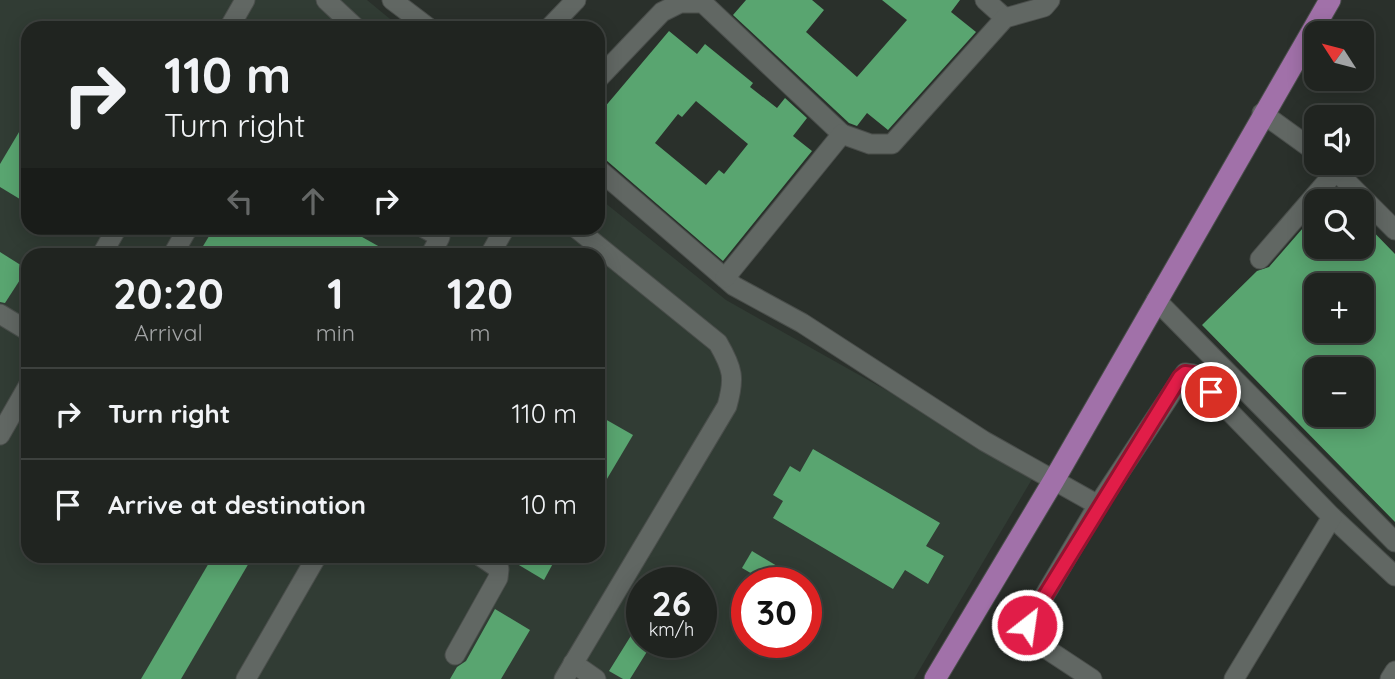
<!DOCTYPE html>
<html lang="en">
<head>
<meta charset="utf-8">
<style>
  :root { --surface:#202420; --page:#282c29; --text:#f1f3f6; --muted:#a2a4a5; --line:#3d413e }
  body { margin:0; font-family:Quicksand,sans-serif; background:var(--page); color:var(--text); height:100vh; display:flex; flex-direction:column; font-size:26px; white-space:nowrap }
  * { box-sizing:border-box; margin:0 }
  p { font-size:23px; color:var(--muted) }
  .icon { flex:none; width:38px; height:38px; fill:none; stroke:currentColor; stroke-width:2; stroke-linecap:round; stroke-linejoin:round }
  .map { position:relative; flex:1; overflow:hidden }
  .sheet { position:absolute; left:21px; top:248px; width:584px; height:315px; display:flex; flex-direction:column; background:var(--surface); border-radius:21px; box-shadow:0 4px 18px #0003,0 0 0 2px var(--line) }
  .sheet>* { flex:none }
  .top-card { position:absolute; left:21px; top:21px; width:584px; height:214px; border-radius:21px; box-shadow:0 4px 18px #0003,0 0 0 2px var(--line); background:#202420; color:var(--text); overflow:hidden }
  .needle { width:46px; rotate:306deg }
  .controls { position:absolute; left:1304px; top:21px; display:grid; gap:14px }
  .controls a { display:grid; place-items:center; width:70px; height:70px; border-radius:14px; background:var(--surface); box-shadow:0 4px 18px #0003,0 0 0 2px var(--line); font-size:35px }
  .speed { position:absolute; left:626px; top:567px; display:flex; gap:14px; font-size:35px; font-weight:700; text-align:center }
  .speed>* { display:grid; place-content:center; width:91px; height:91px; border-radius:50%; background:var(--surface); box-shadow:0 4px 18px #0003,0 0 0 2px var(--line); line-height:1 }
  .speed small { font-size:18px; font-weight:400 }
  .speed .limit { border:10px solid #d22; background:#fff; color:#111 }
  .pin { position:absolute; display:grid; place-items:center; width:60px; height:60px; color:#fff; margin:-30px; border:4px solid #fff; border-radius:50%; box-shadow:0 2px 7px #0007 }
  .me { position:absolute; width:77px; margin:-38px; rotate:30deg; stroke-linejoin:round; filter:drop-shadow(0 0 5px #0008) }
  .turn { display:flex; align-items:center; gap:24px; height:147px; padding:0 28px; font-size:32px }
  .turn .icon { width:91px; height:91px; stroke-width:2.5 }
  .turn b { display:block; font-size:49px; line-height:60px }
  .lanes { display:flex; align-items:center; height:66px; padding:0 28px; background:#0003; justify-content:center; gap:35px; direction:ltr }
  .lanes .off { opacity:.35 }
  .eta { display:flex; justify-content:space-evenly; align-items:center; height:119px; text-align:center }
  .eta b { font-size:42px; font-weight:800; line-height:49px }
  ul { padding:0; list-style:none }
  li { display:flex; align-items:center; gap:21px; height:91px; padding:0 28px; border-top:2px solid var(--line) }
  li div { flex:1 }
  li b { display:block; font-size:26px }
  li em { font-style:normal }
  .map>svg:first-child { display:block }
</style>
</head>
<body>
<div class="map">
<svg width="1395" height="679" viewBox="0 0 1395 679">
  <rect width="100%" height="100%" fill="#2a302b"/>
  <!-- built -->
  <path fill="#313c34" fill-rule="evenodd" d="M0,0H367L401,28H28V228H598L599,198L726,300L1035,474L914,679H0ZM28,256H598V556H28ZM642,583H702V642H642ZM747,583H807V642H747Z"/>
  <!-- building -->
  <g fill="#59a570" fill-rule="evenodd">
    <polygon points="746,0 812,0 824,10 806,32 857,77 907,20 882,0 960,0 951,12 976,32 888,130 867,113 857,126 849,123 733,15"/>
    <path d="M669,31L697,54L705,44L753,83L750,87L777,108L785,98L807,118L793,136L812,151L723,261L606,160L598,157V115ZM696,101L748,144L724,174L719,170L706,185L655,143L678,114L682,117Z"/>
    <polygon points="28,117 28,204 0,187 0,164"/>
    <path d="M1316,213V247H1362V220L1395,254V522L1202,325L1257,271L1269,267ZM1316,285H1362V331H1316ZM1316,369H1362V415H1316Z"/>
    <polygon points="214,228 346,228 396,256 197,256"/>
    <polygon points="0,252 27,269 5,303 0,302"/>
    <polygon points="598,415 633,435 598,494"/>
    <polygon points="813,449 940,523 926,546 944,556 928,584 905,570 893,589 773,518 783,501 773,495 790,466 800,472"/>
    <polygon points="752,551 782,569 774,583 768,583 742,568"/>
    <polygon points="213,556 253,556 181,679 141,679"/>
    <polygon points="504,556 557,556 544,580"/>
    <polygon points="495,609 530,630 501,679 450,679 457,667 466,661"/>
    <polygon points="642,618 642,642 653,642 630,679 623,679 609,671"/>
  </g>
  <g fill="none" stroke-linecap="round" stroke-linejoin="round">
    <defs>
      <g id="minor">
        <polyline points="326,0 356,28"/>
        <polyline points="392,0 429,28"/>
        <polyline points="985,0 1005,18"/>
        <polyline points="229,28 245,0"/>
        <polyline points="549,28 576,0"/>
        <polyline points="598,79 662,12 680,3 703,3 842,134"/>
        <polyline points="1262,113 1316,152"/>
        <polyline points="1328,163 1395,230"/>
        <polyline points="598,169 734,286 802,323 984,441 1098,505"/>
        <polyline points="424,228 440,237 430,256"/>
        <polyline points="101,256 117,228"/>
        <polyline points="172,256 188,228"/>
        <polyline points="489,256 505,228"/>
        <polyline points="1260,259 1336,171"/>
        <polyline points="725,278 842,134 870,144 892,144 1005,18 1044,7 1050,0"/>
        <polyline points="1156,300 1395,542"/>
        <polyline points="0,314 28,331"/>
        <polyline points="0,435 28,386"/>
        <polyline points="1332,517 1395,576"/>
        <polyline points="455,655 498,578 499,569 480,556"/>
        <polyline points="573,663 596,679"/>
        <polyline points="246,679 317,556"/>
        <path d="M564,679L727,406C735,378 733,369 718,343L576,228"/>
        <polyline points="1092,679 1033,640 1027,634 1027,625 1098,505 1185,373 1193,374 1332,517 1234,679"/>
        <polyline points="1390,679 1395,671"/>
      </g>
      <polyline id="major" points="935,679 1054,480 1330,0"/>
    </defs>
    <!-- minor casing -->
    <use href="#minor" stroke="#4a4e4b" stroke-width="21"/>
    <!-- major casing -->
    <use href="#major" stroke="#4a4e4b" stroke-width="23"/>
    <!-- minor -->
    <use href="#minor" stroke="#616763" stroke-width="19"/>
    <!-- major -->
    <use href="#major" stroke="#a171a9" stroke-width="21"/>
  </g>
  <g fill="none" stroke-linecap="round" stroke-linejoin="round">
    <defs>
      <polyline id="route" points="1027,625 1180,377 1185,373 1193,374 1211,392"/>
    </defs>
    <!-- route casing -->
    <use href="#route" stroke="#92132f" stroke-width="18"/>
    <!-- route -->
    <use href="#route" stroke="#e11d48" stroke-width="12"/>
  </g>
</svg>
<div class="controls">
<a><svg class="needle" viewBox="-14 -14 28 28"><path d="M0-13l5 13h-10z" fill="#e53935"/><path d="M0 13l5-13h-10z" fill="#a2a4a5"/></svg></a>
<a><svg class="icon" aria-label="sound" viewBox="0 0 24 24"><path d="M4 9h4l5-4v14l-5-4H4zM17 9q2 3 0 6"/></svg></a>
<a><svg class="icon" aria-label="search" viewBox="0 0 24 24"><circle cx="10" cy="10" r="6"/><path d="M15 15l6 6"/></svg></a>
<a>+</a>
<a>−</a>
</div>
<div class="speed"><div>26<small>km/h</small></div><div class="limit">30</div></div>
<div class="pin" style="left:1211px;top:392px;background:#d93025"><svg class="icon" aria-label="arrive" viewBox="0 0 24 24"><path d="M6 21V4h12l-3 4 3 4H6"/></svg></div>
<svg class="me" style="left:1027px;top:625px" viewBox="-20 -20 40 40"><circle r="17" fill="#e11d48" stroke="#fff" stroke-width="3"/><path d="M0-11L8 9 0 5-8 9z" fill="#fff"/></svg>
<div class="top-card">
<div class="turn"><svg class="icon" aria-label="right" viewBox="0 0 24 24"><path d="M7 20v-9h11M14 6l5 5-5 5"/></svg><div><b>110 m</b>Turn right</div></div>
<div class="lanes"><svg class="icon off" aria-label="left" viewBox="0 0 24 24"><path d="M17 20v-9H6M10 6l-5 5 5 5"/></svg><svg class="icon off" aria-label="ahead" viewBox="0 0 24 24"><path d="M12 20V5M6 11l6-6 6 6"/></svg><svg class="icon" aria-label="right" viewBox="0 0 24 24"><path d="M7 20v-9h11M14 6l5 5-5 5"/></svg></div>
</div>
<section class="sheet">
<div class="eta">
<div><b>20:20</b><p>Arrival</p></div>
<div><b>1</b><p>min</p></div>
<div><b>120</b><p>m</p></div>
</div>
<ul>
<li><svg class="icon" aria-label="right" viewBox="0 0 24 24"><path d="M7 20v-9h11M14 6l5 5-5 5"/></svg><div><b>Turn right</b></div><em>110 m</em></li>
<li><svg class="icon" aria-label="arrive" viewBox="0 0 24 24"><path d="M6 21V4h12l-3 4 3 4H6"/></svg><div><b>Arrive at destination</b></div><em>10 m</em></li>
</ul>
</section>
</div>
</body>
</html>
